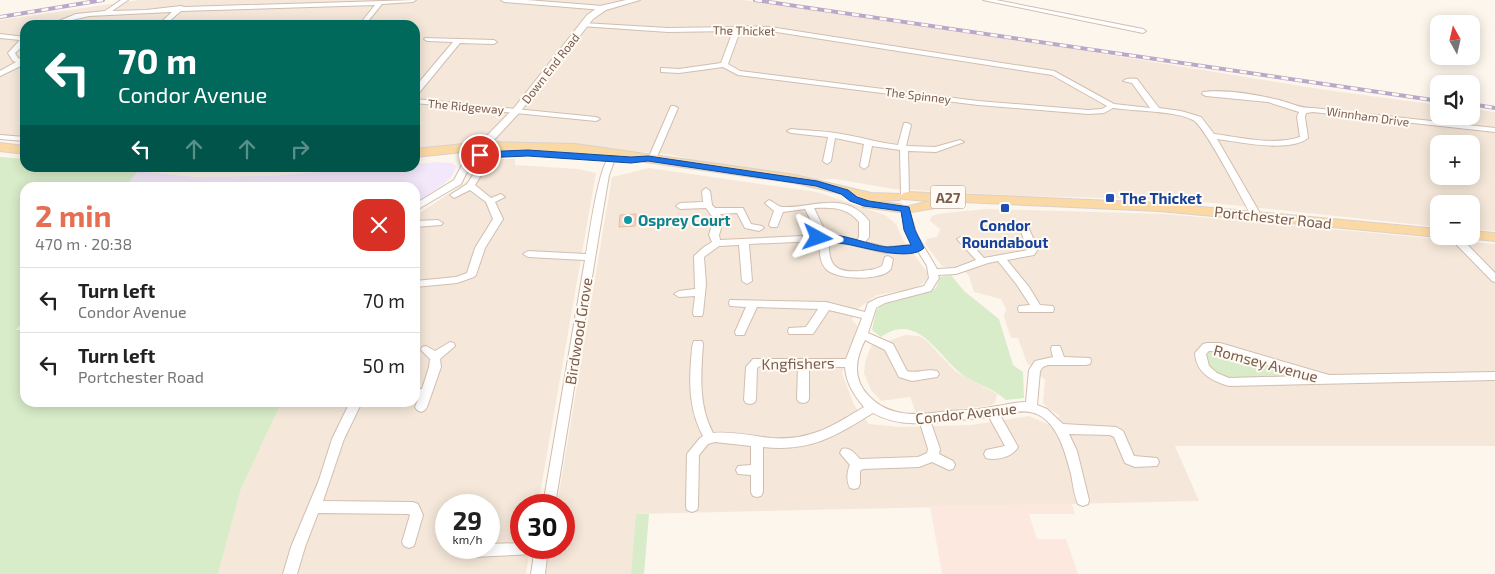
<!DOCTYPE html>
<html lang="en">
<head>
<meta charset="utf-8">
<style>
  :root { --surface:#fff; --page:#f6f6f6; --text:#222; --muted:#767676; --line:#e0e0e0; --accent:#e76f51 }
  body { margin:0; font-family:"Exo 2",sans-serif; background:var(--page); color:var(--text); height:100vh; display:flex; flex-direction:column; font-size:19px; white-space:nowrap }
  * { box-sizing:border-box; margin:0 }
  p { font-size:16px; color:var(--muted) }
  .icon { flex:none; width:28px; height:28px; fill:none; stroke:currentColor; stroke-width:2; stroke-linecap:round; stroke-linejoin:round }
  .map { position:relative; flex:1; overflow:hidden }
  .details { position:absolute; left:20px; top:182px; width:400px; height:225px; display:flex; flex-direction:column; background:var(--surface); border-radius:15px; box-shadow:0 2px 12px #0003 }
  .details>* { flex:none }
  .banner { position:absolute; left:20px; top:20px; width:400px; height:152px; border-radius:15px; box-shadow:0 2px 12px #0003; background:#00695c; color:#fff; overflow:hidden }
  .needle { width:32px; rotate:352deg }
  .controls { position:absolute; left:1430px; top:15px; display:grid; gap:10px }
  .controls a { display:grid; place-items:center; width:50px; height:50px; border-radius:10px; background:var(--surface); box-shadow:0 2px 12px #0003; font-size:25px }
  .speed { position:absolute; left:435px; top:494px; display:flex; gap:10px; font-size:25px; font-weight:700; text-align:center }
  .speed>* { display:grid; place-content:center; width:65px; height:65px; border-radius:50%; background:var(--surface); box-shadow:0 2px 12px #0003; line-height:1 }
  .speed small { font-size:12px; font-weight:400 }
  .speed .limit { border:8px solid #d22; background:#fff; color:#111 }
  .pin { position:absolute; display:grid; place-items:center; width:42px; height:42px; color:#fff; margin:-21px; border:2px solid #fff; border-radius:50%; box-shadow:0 1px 5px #0007 }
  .me { position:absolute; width:55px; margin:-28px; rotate:95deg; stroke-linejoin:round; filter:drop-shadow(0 0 4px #0008) }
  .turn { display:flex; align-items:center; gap:18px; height:105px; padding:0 15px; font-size:22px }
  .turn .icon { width:65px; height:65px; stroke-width:2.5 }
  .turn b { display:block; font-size:35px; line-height:42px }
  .lanes { display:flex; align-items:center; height:48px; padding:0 15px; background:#0003; justify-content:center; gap:25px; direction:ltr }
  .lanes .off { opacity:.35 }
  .round { display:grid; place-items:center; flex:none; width:52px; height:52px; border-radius:15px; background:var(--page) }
  .head { display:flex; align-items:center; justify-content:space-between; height:85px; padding:0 15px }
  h1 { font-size:30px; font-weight:700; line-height:38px; color:var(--accent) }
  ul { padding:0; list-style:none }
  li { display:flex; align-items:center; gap:15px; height:65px; padding:0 15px; border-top:1px solid var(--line) }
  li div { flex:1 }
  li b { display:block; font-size:19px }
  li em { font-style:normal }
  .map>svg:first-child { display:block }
</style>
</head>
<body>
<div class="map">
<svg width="1495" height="574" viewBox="0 0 1495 574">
  <rect width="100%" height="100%" fill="#fdf6ec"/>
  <!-- residential -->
  <g fill="#f5e8da" fill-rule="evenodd">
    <path d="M139,0H743L1043,44L1326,90L1439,105V116H1471V109L1495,112V231L1471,229V204H1439V227L1184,200L1022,196L894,189L835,179L812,180L714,165L672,155L584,146L470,144L415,149V25H25V140L0,138V20ZM1439,144H1471V176H1439Z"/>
    <path d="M496,159H515V165L578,169L596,173L538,505H521V548H530L526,574H218L241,489L281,403L415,402V216L468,181L479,163ZM446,505H489V548H446Z"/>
    <polygon points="649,168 817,192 885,215 896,224 903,240 927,272 928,279 915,289 877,295 856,310 852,320 859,328 842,373 854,405 869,424 901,427 972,425 1029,416 1048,424 1060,416 1048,408 1043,403 1045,380 1027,363 1018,338 1011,338 1004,317 1006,309 1001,299 974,292 969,276 961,267 952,269 942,266 925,244 927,239 937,237 940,229 930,221 932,216 937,214 986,209 1166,214 1495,244 1495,446 1175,446 1199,501 637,514 631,574 545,574 550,548 564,548 564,505 557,505 612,177"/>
    <polygon points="905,335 919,336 927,341 955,371 997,394 995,402 992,405 917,415 910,397 881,401 871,390 864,373 865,362 872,344 881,348 891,340"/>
  </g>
  <!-- commercial -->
  <polygon fill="#fde8e0" points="1072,504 1075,514 1029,514 1037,539 1066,539 1078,574 942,574 930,506"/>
  <!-- education -->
  <polygon fill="#f3e8fa" points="438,162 452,163 457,166 452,176 443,185 415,203 415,188 41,188 104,168 194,177 270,176 374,168 415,168 415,164"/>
  <!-- green -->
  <g fill="#d8ecc9">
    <polygon points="0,157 25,159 25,168 104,168 138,171 125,187 25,188 25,319 16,330 25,330 25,402 281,403 241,489 218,574 0,574"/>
    <path d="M951,275L964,291L999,319L1013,365L1023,372L1024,398L1006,400C993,388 978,385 963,375C939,358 918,310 881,337L872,330L876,311L881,305L928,292L936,288L940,277Z"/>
    <path d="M1209,350H1217L1294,373L1295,376L1292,378C1265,378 1211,390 1205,354Z"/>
    <polygon points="636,514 649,514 644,574 631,574"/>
  </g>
  <!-- building -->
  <polygon fill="#f3d5c3" stroke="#e6bba3" points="636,214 635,226 619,227 620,215"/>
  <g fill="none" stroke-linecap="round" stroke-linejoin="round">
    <defs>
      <g id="minor">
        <polygon points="121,0 128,0 112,11 146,10 181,6 184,7 416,0 413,2 382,4 365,25 359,25 375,5 181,11 165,25 158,25 172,12 89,16 68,21 58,25 49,25 76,14 105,11"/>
        <polygon points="501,0 527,0 603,6 606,8 603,10 504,2"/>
        <polygon points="983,0 996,0 1143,29 1146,31 1143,33"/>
        <path d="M583,23L668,28L735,27L738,26L770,27L1054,71L1114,104L1150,108L1132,83L1123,81C1126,78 1133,78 1137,79L1159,108L1181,111L1201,117L1214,134C1240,137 1273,146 1300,137L1297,117L1299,112L1268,102L1206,96L1202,94L1203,92C1224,89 1258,95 1279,100C1291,103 1301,109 1313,108L1495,128V132L1313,112L1306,113L1305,117L1308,138C1289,153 1240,142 1217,139L1261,215L1256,218L1251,215C1242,199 1205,126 1193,120C1176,111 1134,111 1113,108L1104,113L1088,114L978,105L738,75L723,67L679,73L661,72V68L679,69L721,63L733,31L668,32L581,26V24ZM740,31H770L1052,75L1107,106L1102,109L1088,110L978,101L740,71L728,64Z"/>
        <polygon points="0,34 25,37 25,44 15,53 18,58 25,60 25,64 0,76 0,71 16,62 13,61 8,53 20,40 0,38"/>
        <polygon points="425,38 494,40 497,42 494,44 460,43 418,94 415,94 415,87 453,42 427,41 424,39"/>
        <polygon points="415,99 596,117 600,119 596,121 415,103"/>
        <polygon points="671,106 674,106 678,108 656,159 655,161 649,161 648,159"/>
        <path d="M904,123H907L911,125L906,146L935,147L960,140L964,142L936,152L908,151L909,195L905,198L901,195L900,150L872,146L868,166L864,169L860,166L864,144L835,138L831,161L827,164L823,161L828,137L791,133L787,131L791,129C810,131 829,131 847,135C864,138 880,143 898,145Z"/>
        <polygon points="0,135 25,137 25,141 0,139"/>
        <polygon points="471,153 474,153 478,155 471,164 461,184 415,211 415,204 454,180 463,163"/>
        <path d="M611,156L615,159L609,175L599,234L555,505H543L585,260L528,257L523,254L528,251L586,254C589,238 599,161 611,156Z"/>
        <polygon points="478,171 482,174 475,185 491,198 501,194 505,197 495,202 503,219 485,248 476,275 474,277 457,283 415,287 415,281 456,277 467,273 475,248 493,219 486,202 470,190 454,198 450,195 467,184 475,172"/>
        <path d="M706,188L710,191L712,205L715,208H743L751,224L762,226L764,228L759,231L745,228L737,213L720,214L724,219L719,235L720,240L824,235L857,240L859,237V222C847,207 832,207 814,208L823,227L821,229H815L805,209L783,212L777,227H771L769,225L774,211L765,203L769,200C774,202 778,207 783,207C814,208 845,190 869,221V237L865,242L886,247L914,245L907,235L901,209L905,206L908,207L917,235L937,269L955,268L976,260L957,239L962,236L965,237L984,258L1028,250L1020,229L1022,227H1028L1038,249L1034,255L1007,260L1029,287L1040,305L1053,306L1054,309L1053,312H1019L1018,309L1019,306L1030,305L1017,285L998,261L988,263L956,274L938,275L939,278L931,291L885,303L876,308L868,333L893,344L907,371C917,374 927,368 937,371L939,374L937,377L912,381L899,377L885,350L865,340C856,358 852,377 867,394C889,419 919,415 949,411C963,410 977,410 991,407C1003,406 1014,402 1026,402L1029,370L1035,361L1053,357L1051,349L1052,346H1060L1064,357L1090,358L1091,361L1090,364L1086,365H1048L1043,367L1040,371L1037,405L1047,409L1063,424L1116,427L1123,431L1134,456L1157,458L1159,462L1157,466L1135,467L1125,463L1114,437L1110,435L1069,434L1077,451L1089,500L1088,504L1083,506L1078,504C1074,495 1073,484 1071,474C1065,452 1057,417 1030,412C1020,410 1010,413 1000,415L1018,447C1013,457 996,461 986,458L984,454L986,450L1005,446L989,417L931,423L940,449L939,454L953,461L955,465L953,469L949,470L932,462L919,467L863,469L860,471V484L858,488L854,489L850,488C846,481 847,471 850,465L840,453L842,449C850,447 854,453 860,459L918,457L927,453L928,449L920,423C903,424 887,421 873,413C834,437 810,452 763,447V492L761,496L757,497L753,496L751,492V475L738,474L736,470L738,466L751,465V446L715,442L708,444L699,455L698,506L697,510L692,512L687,510L686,506L687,454L700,438L703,436C690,412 689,387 691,360C692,354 691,347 694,341H702L703,344C701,374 698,405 713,433C732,431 752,436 771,438C810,441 833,426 864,407C854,395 846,383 845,367H809V399L807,402L803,403L799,402L797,399L798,367L760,366L757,368L756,400L754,403L750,404L746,403L744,400L746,367L753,359H846L862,318L829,310L813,334H789L788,331L789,328L806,327L818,309L757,307L744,335H736L735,332L746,307L730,306L729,303L730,300L826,302L865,312L868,303L878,298L924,286L929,278L927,266L918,251L886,253L847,244L829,242C828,267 837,273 861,271C868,270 875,270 882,266L885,257L888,256L893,259C892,262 892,268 890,270C880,281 836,280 826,269C818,260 821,250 818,241L749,244L752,281L747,284L742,281L739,245L719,246L704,257L706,284L703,313L702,316H694L693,313L695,296L679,297L674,294L679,291L695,289L694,256L704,247L712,242L709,235L714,219L706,208L680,209L676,206L680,203L703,202L702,191Z"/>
        <polygon points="438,220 443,223 441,225 415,227 415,221"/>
        <polygon points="1448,236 1459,236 1495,273 1495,282 1492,281"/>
        <polygon points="450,342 454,343 455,346 440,359 441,367 427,407 425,410 421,412 417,410 415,407 419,397 415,397 415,389 422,389 429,367 430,359 421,350 422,347 426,346 435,351"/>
        <path d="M1207,343H1220L1329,375L1495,372V380L1229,386C1212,381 1196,373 1195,353L1203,344ZM1209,351H1220L1303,376L1229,378L1217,373L1209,366L1206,354Z"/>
        <polygon points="350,402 362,402 344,439 323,501 413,502 418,504 423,515 414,546 409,548 404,546 402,542 410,515 409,514 318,513 305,547 297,574 283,574 291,547 319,480 332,439"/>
        <polygon points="521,543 521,548 548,548 545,574 531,574 534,554 473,557 468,555 466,551 468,548 489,548 489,544"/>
      </g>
      <polygon id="tertiary" points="626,0 640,0 606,10 593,19 520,112 478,157 470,157 470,153 514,108 587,15 600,6"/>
      <g id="primary">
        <polygon points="482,142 575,144 795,175 871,193 900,194 902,197 900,200 876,201 899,204 905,207 930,201 903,199 901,196 903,193 908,192 1159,203 1439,229 1439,236 1443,236 1439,237 1159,211 941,201 943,204 941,207 911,212 905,209 899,212 863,207 861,204 867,200 795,183 575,152 482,150 415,157 415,149"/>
        <polygon points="0,143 25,146 25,154 0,151"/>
        <polygon points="1471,231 1495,233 1495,241 1466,238 1465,236 1471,236"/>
      </g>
    </defs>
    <!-- minor casing -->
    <use href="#minor" stroke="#d1beb0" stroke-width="2"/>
    <!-- tertiary casing -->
    <use href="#tertiary" stroke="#d1beb0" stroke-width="2"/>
    <!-- primary casing -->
    <use href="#primary" stroke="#dad1cd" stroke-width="2"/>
    <!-- minor -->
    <use href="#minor" fill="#fff" fill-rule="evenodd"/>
    <!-- tertiary -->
    <use href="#tertiary" fill="#fff" fill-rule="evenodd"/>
    <!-- primary -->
    <use href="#primary" fill="#fbd9a5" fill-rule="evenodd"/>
    <defs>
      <g id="rail">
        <polyline points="755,0 1439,101"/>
        <polyline points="0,17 103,0"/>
        <polyline points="1471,104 1495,108"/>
      </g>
    </defs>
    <!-- rail casing -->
    <use href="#rail" stroke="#b9a8c9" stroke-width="4"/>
    <!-- rail -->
    <use href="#rail" stroke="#fffaf3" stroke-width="2.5" stroke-dasharray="7" stroke-linecap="butt"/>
  </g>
  <!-- route -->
  <path fill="#1a73e8" stroke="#114b97" d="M528,150L631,157L648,156L817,181L848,190L857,197L869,201L909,207L915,230L924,248C910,262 864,247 846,244C836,242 825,243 815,240L813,238C825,226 871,246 887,247C895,247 904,245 911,245L904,230L901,211L864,206L850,201L841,194L816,186L648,161L631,163L528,156L480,158L476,155L480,152Z"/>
  <!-- markers -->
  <g fill="#1a4fb4" stroke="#fffaf3" stroke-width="2">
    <rect x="1105" y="193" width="10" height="10" rx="2.5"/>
    <rect x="1000" y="203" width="10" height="10" rx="2.5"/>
  </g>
  <circle fill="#0f9aa8" stroke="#fffaf3" stroke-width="2" cx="628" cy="220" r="5"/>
  <g text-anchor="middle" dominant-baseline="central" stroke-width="4" stroke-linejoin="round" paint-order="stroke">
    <!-- far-street labels -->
    <g font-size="12" fill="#7a5c4d" stroke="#fffaf3">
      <text transform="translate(744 30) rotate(1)">The Thicket</text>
      <text transform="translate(550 68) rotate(-52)">Down End Road</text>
      <text transform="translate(918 95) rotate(7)">The Spinney</text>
      <text transform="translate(466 106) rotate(5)">The Ridgeway</text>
      <text transform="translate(1368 116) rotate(8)">Winnham Drive</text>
    </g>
    <!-- shield labels -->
    <rect fill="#fffaf3" stroke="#a28b7f" stroke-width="1" x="930.5" y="185.5" width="35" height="23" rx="4"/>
    <g font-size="14" font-weight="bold" fill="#7a5c4d">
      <text x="948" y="197">A27</text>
    </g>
    <!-- transit labels -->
    <g font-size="15" font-weight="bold" fill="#164399" stroke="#fffaf3" text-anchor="start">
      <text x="1120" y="198">The Thicket</text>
      <text x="1005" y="225" text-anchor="middle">Condor<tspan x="1005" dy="17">Roundabout</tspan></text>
    </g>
    <!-- street labels -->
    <g font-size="15" fill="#7a5c4d" stroke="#fffaf3">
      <text transform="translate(1273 217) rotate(6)">Portchester Road</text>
      <text transform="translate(578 331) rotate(-81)">Birdwood Grove</text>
      <text transform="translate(798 363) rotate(-1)">Kngfishers</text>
      <text transform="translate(1266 363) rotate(15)">Romsey Avenue</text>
      <text transform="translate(966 413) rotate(-6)">Condor Avenue</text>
    </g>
    <!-- culture labels -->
    <g font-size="15" font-weight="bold" fill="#0d838f" stroke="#fffaf3" text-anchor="start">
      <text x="638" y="220">Osprey Court</text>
    </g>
  </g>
</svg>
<div class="controls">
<a><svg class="needle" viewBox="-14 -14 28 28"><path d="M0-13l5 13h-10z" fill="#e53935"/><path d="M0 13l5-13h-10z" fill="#767676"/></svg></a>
<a><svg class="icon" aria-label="sound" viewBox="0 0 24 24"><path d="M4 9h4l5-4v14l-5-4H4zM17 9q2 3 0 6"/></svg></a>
<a>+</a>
<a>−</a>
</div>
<div class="speed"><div>29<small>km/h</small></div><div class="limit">30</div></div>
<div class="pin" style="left:480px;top:155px;background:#d93025"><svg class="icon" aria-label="arrive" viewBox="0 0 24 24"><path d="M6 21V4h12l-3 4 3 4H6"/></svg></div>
<svg class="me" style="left:818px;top:238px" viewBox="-20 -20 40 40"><path d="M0-17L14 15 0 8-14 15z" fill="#1a73e8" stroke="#fff" stroke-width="4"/></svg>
<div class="banner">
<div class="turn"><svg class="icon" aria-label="left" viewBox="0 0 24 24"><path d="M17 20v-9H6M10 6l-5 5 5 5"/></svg><div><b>70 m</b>Condor Avenue</div></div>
<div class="lanes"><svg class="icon" aria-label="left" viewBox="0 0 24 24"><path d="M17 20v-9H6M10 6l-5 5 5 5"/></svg><svg class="icon off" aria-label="ahead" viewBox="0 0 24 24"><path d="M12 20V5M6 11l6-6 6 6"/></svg><svg class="icon off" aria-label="ahead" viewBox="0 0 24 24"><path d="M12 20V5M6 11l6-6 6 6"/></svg><svg class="icon off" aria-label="right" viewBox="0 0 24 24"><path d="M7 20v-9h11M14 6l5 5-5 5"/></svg></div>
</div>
<section class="details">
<div class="head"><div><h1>2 min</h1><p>470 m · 20:38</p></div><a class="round" style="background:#d93025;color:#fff"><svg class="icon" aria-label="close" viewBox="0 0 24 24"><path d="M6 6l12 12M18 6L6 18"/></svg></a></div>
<ul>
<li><svg class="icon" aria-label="left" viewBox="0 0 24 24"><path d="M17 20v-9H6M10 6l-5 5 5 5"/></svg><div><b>Turn left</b><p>Condor Avenue</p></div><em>70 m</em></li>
<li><svg class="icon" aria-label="left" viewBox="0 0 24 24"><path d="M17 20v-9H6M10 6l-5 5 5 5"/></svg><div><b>Turn left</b><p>Portchester Road</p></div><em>50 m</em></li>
</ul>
</section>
</div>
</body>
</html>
